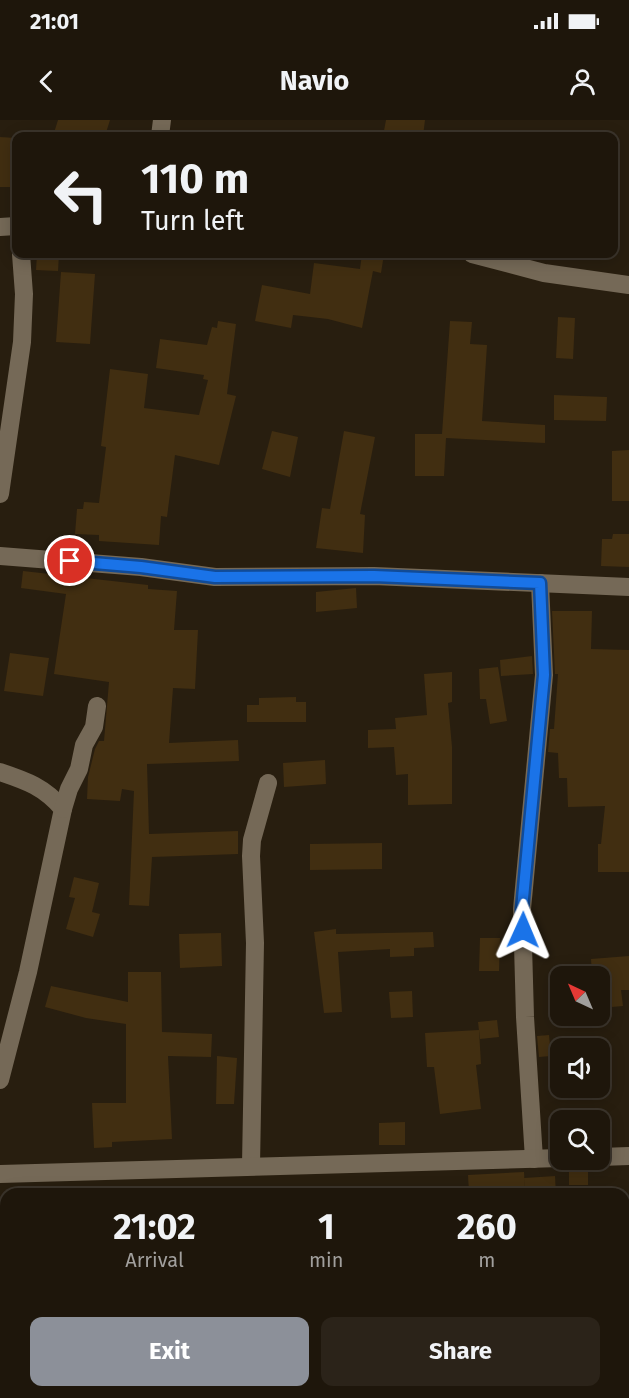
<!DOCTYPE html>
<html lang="en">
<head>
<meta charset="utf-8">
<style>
  :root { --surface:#1e160b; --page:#2b2319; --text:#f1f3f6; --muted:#a19f9d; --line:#3c352c; --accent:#8c9099 }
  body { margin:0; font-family:"Fira Sans",sans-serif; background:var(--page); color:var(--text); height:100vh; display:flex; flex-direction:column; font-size:22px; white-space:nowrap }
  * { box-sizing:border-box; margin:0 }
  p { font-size:20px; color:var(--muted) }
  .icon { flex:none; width:33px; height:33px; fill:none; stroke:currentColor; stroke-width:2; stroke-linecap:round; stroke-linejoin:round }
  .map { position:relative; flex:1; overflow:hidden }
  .side { position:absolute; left:0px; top:1068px; width:630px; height:210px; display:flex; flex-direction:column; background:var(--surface); border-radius:18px 18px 0 0; box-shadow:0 3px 15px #0003,0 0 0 2px var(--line) }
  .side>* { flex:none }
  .banner { position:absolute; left:12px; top:12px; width:606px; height:126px; border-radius:12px; box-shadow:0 3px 15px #0003,0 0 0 2px var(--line); background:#1e160b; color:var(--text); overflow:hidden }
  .needle { width:39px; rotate:316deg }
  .controls { position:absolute; left:550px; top:846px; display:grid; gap:12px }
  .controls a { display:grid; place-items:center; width:60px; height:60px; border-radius:12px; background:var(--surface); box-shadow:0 3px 15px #0003,0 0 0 2px var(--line); font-size:30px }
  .pin { position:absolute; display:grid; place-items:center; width:51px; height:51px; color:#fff; margin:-26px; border:3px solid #fff; border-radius:50%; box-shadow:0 2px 6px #0007 }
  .me { position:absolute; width:66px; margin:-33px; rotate:1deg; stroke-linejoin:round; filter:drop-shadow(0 0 4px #0008) }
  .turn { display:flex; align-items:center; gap:21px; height:126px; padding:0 30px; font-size:27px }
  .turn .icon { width:78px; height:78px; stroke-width:2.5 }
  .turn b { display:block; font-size:42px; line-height:51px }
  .eta { display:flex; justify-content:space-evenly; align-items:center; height:102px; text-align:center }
  .eta b { font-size:36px; font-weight:700; line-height:42px }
  .button { display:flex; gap:12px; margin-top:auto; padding:12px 30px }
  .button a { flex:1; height:69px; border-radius:12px; background:var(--accent); color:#fff; font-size:24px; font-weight:700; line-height:69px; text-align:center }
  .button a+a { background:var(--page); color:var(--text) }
  .status { display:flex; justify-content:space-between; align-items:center; height:42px; padding:0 30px; background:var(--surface); direction:ltr }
  .status svg { height:16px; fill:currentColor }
  header { display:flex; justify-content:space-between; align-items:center; height:78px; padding:0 30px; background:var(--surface); font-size:27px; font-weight:700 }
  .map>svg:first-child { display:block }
</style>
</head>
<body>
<div class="status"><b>21:01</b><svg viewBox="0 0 49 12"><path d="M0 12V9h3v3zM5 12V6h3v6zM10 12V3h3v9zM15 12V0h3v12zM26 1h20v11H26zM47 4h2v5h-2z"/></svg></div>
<header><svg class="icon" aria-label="back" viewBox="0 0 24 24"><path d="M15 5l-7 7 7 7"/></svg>Navio<svg class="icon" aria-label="person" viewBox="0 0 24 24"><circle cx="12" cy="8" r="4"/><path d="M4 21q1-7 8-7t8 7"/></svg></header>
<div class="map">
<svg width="629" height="1278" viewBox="0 0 629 1278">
  <rect width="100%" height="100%" fill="#281e0f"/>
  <!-- building -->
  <g fill="#412e11">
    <polygon points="58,0 110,0 105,16 53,16"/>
    <polygon points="386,0 425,0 423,16 383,16"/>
    <polygon points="0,17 16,18 14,67 0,67"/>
    <polygon points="37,134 59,134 58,151 36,150"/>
    <polygon points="362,134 384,134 381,153 373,151 362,208 328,199 293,195 291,208 255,201 262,165 310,174 314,143 360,149"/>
    <polygon points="61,152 95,154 90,224 56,222"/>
    <polygon points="558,197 575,198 573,239 556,238"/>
    <polygon points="218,201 236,204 227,274 236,276 219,345 175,335 167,397 161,396 159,425 99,421 99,415 75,414 77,389 83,389 84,382 99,383 106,327 101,326 110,249 148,254 144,288 199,295 208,260 203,259 204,255 156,248 160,219 207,225 212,207 217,208"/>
    <polygon points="450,201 472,202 470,224 487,225 482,301 545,305 545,323 446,318 444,356 415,356 415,314 442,314"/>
    <polygon points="554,275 607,277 606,301 554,300"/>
    <polygon points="272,311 298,317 290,357 262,349"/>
    <polygon points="344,311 375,317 360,394 365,395 363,433 316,428 322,388 330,389"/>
    <polygon points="629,330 629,381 612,381 612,331"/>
    <polygon points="613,414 629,414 629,447 601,446 602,419 612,419"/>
    <polygon points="23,451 148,465 148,469 177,471 174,510 198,510 195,569 173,568 169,623 238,620 239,641 147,644 149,714 238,711 238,734 152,737 149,786 129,785 134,671 122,669 120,681 87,679 88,657 95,629 99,621 104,621 109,562 54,554 66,474 21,468"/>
    <polygon points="356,468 357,488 316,492 316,472"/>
    <polygon points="552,491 592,491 591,529 629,530 629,752 598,752 598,724 601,724 605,686 568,687 567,658 559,658 558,633 548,632 550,609 554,609 558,554 555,554"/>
    <polygon points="10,533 49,538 43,576 4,571"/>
    <polygon points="532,536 533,554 501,556 500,540"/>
    <polygon points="498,547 507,601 490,604 486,579 480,579 479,549"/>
    <polygon points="452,552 452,582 448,583 452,627 452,684 408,685 408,654 396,655 394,627 368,628 368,610 396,609 395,598 427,595 424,554"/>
    <polygon points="296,577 296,582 306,582 306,602 247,602 247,585 259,585 259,578"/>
    <polygon points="325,640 326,664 284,667 283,643"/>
    <polygon points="382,723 382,749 310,750 310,724"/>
    <polygon points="74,757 99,763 92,792 100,794 93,817 66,809 75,778 69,777"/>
    <polygon points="336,809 336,814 433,812 434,827 414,828 414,836 390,837 390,829 338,832 342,892 324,893 314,812"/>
    <polygon points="221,813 222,846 180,848 179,814"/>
    <polygon points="480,818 500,818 499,851 479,851"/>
    <polygon points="629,836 629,870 621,870 623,886 600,888 600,856 592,856 591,839"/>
    <polygon points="128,852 161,852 162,912 212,914 211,937 168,936 172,1019 112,1022 112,1027 94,1028 92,983 126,983 126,904 86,898 45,887 51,866 128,882"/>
    <polygon points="412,871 413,897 391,898 389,872"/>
    <polygon points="497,900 499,917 480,919 478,902"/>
    <polygon points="479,910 481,944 476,945 481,989 440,994 434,947 427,947 425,913"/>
    <polygon points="549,915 551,936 539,937 537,916"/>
    <polygon points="217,936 237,938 234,984 216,984"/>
    <polygon points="405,1002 405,1025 379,1025 379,1003"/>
    <polygon points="569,1048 588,1049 588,1065 569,1065"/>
    <polygon points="524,1052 525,1070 469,1073 468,1055"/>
    <polygon points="555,1056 556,1074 525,1074 524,1058"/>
  </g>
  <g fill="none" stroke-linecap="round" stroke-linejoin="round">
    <!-- street -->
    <g stroke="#756957" stroke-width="18">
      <polyline points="160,16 162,0"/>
      <polyline points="0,107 16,106"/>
      <polyline points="472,134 544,153 629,165"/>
      <polyline points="0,374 22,222 24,174 21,134"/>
      <polyline points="0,436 141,447 215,457 374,456 629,467"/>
      <path d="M0,652C27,661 44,667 63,689L28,852L0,960"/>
      <polyline points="63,689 69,669 79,649 84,625 94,607 97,586"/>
      <polyline points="600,1037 629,1036"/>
      <polyline points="534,1039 525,897 522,789 544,555 540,463"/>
      <polyline points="251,1045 255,823 251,736 252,720 268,663"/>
      <polyline points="0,1054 561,1038"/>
    </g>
  </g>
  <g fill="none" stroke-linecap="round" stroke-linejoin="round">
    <defs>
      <polyline id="route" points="70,441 141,447 215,457 374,456 540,463 544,555 522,789 523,810"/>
    </defs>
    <!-- route casing -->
    <use href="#route" stroke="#114b97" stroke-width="15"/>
    <!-- route -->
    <use href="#route" stroke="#1a73e8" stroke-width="10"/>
  </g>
</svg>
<div class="controls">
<a><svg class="needle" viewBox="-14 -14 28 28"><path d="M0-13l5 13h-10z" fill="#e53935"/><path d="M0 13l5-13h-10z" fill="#a19f9d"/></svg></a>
<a><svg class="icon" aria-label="sound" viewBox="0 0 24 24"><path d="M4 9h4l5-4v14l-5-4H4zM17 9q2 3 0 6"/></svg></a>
<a><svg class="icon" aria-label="search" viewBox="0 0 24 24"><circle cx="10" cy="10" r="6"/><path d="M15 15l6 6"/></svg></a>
</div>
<div class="pin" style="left:70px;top:441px;background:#d93025"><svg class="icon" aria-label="arrive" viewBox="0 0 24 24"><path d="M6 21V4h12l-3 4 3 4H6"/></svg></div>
<svg class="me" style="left:523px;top:810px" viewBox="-20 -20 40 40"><path d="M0-17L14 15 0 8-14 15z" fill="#1a73e8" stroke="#fff" stroke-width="4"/></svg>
<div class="banner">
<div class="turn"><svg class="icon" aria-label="left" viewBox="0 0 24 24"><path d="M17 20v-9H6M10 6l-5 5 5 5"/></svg><div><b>110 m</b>Turn left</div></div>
</div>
<section class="side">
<div class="eta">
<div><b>21:02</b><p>Arrival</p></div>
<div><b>1</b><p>min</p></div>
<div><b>260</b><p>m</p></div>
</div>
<div class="button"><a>Exit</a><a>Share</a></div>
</section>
</div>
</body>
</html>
